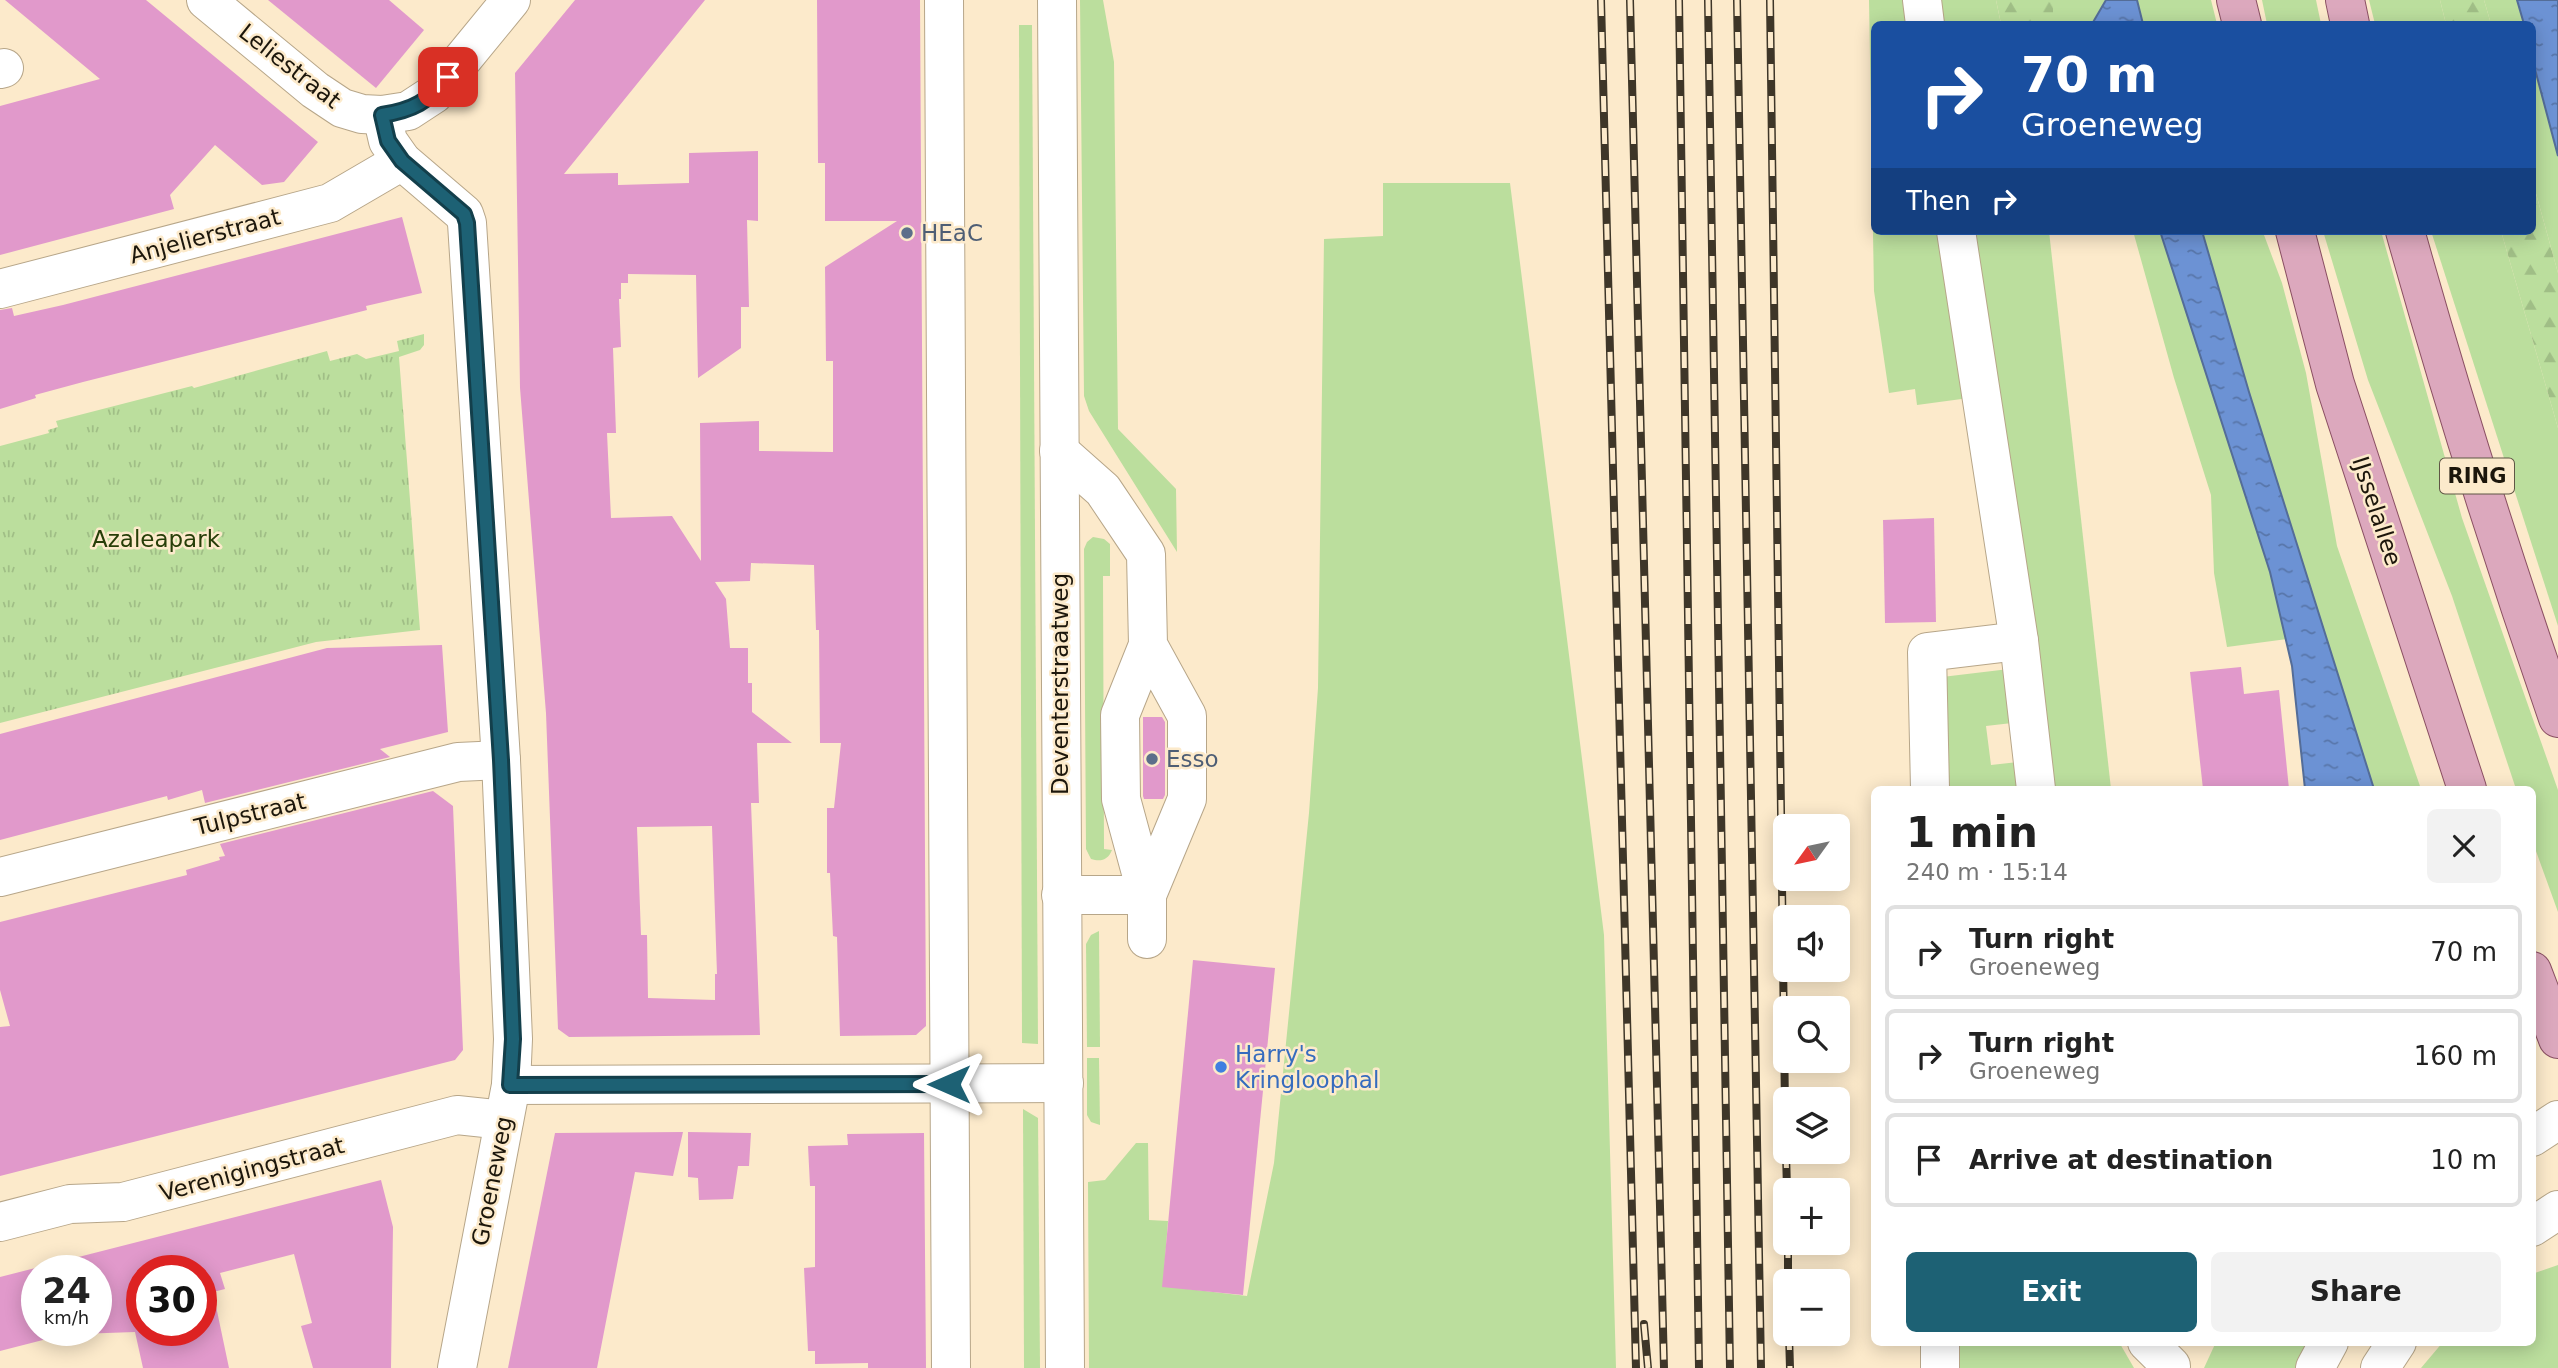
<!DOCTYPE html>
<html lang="en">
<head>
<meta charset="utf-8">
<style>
  :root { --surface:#fff; --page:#f2f2f2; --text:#222; --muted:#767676; --line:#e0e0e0; --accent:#1d6174 }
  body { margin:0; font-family:"DejaVu Sans",sans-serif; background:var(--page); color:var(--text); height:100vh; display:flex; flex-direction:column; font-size:26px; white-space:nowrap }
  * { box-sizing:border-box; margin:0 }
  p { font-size:23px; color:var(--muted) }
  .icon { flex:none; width:38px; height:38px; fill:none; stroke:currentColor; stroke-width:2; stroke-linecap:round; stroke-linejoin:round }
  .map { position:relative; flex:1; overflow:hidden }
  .sheet { position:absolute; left:1871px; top:786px; width:665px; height:560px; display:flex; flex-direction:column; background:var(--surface); border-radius:10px; box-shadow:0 4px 18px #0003 }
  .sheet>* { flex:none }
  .guide { position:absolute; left:1871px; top:21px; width:665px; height:214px; border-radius:10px; box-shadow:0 4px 18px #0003; background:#1a4fa0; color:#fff; overflow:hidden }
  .needle { width:46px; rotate:237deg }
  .buttons { position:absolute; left:1773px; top:814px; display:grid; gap:14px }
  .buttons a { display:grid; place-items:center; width:77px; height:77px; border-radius:10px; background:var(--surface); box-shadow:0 4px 18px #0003; font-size:35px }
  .speed { position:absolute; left:21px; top:1255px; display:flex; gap:14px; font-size:35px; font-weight:700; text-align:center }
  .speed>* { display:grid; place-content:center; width:91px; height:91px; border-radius:50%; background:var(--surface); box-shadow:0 4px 18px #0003; line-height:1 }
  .speed small { font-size:18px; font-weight:400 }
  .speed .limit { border:10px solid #d22; background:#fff; color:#111 }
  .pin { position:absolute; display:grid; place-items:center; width:60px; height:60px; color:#fff; margin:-30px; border-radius:14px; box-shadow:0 4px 10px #0006 }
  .me { position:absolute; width:77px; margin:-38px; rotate:270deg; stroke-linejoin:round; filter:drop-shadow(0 0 5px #0008) }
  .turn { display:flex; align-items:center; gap:24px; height:147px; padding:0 35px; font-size:32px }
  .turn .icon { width:91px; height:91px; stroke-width:2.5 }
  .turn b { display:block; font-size:49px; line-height:60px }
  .then { display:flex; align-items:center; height:66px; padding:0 35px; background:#0003; gap:14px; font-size:26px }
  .round { display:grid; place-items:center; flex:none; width:74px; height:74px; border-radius:10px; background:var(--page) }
  .overview { display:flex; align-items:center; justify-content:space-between; height:119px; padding:0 35px }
  h1 { font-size:42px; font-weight:600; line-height:52px }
  .primary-button { display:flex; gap:14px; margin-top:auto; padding:14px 35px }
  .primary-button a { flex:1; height:80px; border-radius:10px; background:var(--accent); color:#fff; font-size:28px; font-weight:600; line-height:80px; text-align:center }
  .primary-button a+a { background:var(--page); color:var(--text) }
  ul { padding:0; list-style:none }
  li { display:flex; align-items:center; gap:21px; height:94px; margin:0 14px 10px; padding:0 21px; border:4px solid var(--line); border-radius:10px }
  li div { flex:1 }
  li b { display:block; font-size:26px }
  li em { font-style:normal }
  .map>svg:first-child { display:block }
</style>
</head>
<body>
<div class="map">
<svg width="2558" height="1368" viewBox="0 0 2558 1368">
  <defs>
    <pattern id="forest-firs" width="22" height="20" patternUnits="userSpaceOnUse" patternTransform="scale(1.75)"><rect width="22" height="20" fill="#bbde9d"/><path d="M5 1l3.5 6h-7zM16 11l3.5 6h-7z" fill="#a0be86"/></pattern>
    <pattern id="park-tufts" width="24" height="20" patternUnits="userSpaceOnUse" patternTransform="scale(1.75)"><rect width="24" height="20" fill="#bbde9d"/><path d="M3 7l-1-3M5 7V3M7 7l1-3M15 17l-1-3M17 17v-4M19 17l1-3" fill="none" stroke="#a0be86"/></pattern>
    <pattern id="water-ripples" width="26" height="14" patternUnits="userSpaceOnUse" patternTransform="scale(1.75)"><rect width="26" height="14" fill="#6c92d4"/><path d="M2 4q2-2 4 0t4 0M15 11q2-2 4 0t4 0" fill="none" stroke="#5876aa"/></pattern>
  </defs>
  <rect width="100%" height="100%" fill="#fceacb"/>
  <!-- green -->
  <g fill="#bbde9d">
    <polygon points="1080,0 1103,0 1114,62 1118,429 1176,489 1177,552 1089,411 1084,396"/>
    <polygon points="1869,0 1910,0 1914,24 1874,24 1874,231 1944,231 1969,398 1917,405 1915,389 1889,393 1874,291"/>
    <polygon points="1935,0 1996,0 2001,24 1938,24"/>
    <polygon points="2053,0 2106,0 2092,24 2053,24"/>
    <polygon points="2137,0 2211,0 2217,24 2143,24"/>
    <polygon points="2262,0 2316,0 2321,24 2267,24"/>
    <polygon points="2369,0 2440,0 2446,24 2375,24"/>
    <polygon points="2484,0 2517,0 2524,24 2491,24"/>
    <polygon points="1019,25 1032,25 1038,1044 1022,1043"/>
    <polygon points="2532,58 2558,156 2558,273 2532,179"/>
    <polygon points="1383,183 1510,183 1604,935 1616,1368 1089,1368 1088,1182 1105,1180 1136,1143 1148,1143 1149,1220 1168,1221 1163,1286 1247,1296 1274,1163 1309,813 1318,688 1324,239 1383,236"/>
    <polygon points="1969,231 2049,231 2111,789 2049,789"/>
    <polygon points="2133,231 2160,231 2270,572 2287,639 2227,647 2214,573 2211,495 2174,378"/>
    <polygon points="2202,231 2267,231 2264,235 2282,283 2306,373 2337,546 2421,789 2374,789 2249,392"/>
    <polygon points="2323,231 2381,231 2462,518 2558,790 2558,912 2532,840 2532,789 2516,789 2452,596 2368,380"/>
    <polygon points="2431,231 2501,231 2558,428 2558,626"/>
    <path d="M1093,537L1104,539L1110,544V576H1103L1104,849L1112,850C1108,860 1101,862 1091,859L1086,849L1084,549L1087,542Z"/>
    <polygon points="2009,669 2012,723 1986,726 1991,765 2018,762 2021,789 1944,789 1942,677"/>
    <polygon points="1099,931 1100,1047 1087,1047 1086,944 1091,935"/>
    <polygon points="1087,1058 1099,1058 1100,1125 1091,1122 1087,1115"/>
    <polygon points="1023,1109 1038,1118 1040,1368 1024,1368"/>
    <polygon points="2558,1265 2558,1368 2421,1368 2443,1342 2532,1342 2532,1274"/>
    <polygon points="1955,1342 2119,1342 2134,1368 1955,1368"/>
    <polygon points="2216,1342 2308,1342 2295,1368 2204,1368"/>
  </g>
  <!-- forest -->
  <g fill="url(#forest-firs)">
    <polygon points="1996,0 2053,0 2053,24 2001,24"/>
    <polygon points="2440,0 2484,0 2491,24 2446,24"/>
    <polygon points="2532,179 2558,273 2558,428 2501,231 2532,231"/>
  </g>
  <!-- park -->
  <polygon fill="url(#park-tufts)" points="424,334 424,345 420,350 399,357 420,630 316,642 0,723 0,446 49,433 48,430 58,427 56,421 192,386 194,388 327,351 330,361 357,354 366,359 399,351 397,341"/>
  <!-- water -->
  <g fill="url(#water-ripples)" stroke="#546d98" stroke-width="2">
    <polygon points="2106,0 2137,0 2143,24 2092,24"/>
    <polygon points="2517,0 2558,0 2558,156 2532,58 2532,24 2524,24"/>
    <polygon points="2160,231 2202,231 2249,392 2374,789 2305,789 2292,666 2270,572"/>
  </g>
  <!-- building -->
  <g fill="#e199cb" fill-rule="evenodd">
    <polygon points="5,0 146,0 318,142 284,182 262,185 215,145 170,195 174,209 0,255 0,106 100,79"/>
    <polygon points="268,0 389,0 424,30 376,88"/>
    <path d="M575,0H705L564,174L618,173V185L689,183V153L758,151V221L747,220L749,307H741V348L698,378L696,275L628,274V283H621V299H619L621,347L613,348L616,433H607L611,518L672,516L701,561L700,423L759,421V451L833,452V361H826L825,267L897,221H825V163H818L817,0H920L926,1026L916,1035L840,1036L837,937L833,936L830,873H827V808H834L841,743H820L819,630H816L814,565L751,563L750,581L715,582L726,599L730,648H748V683H752V712L792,743H757L759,803H751L760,1035L569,1037L558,1029L546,713L520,388L515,73ZM712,826L717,974H715V1000L648,998L647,935H641L637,827Z"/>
    <polygon points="402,217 422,293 366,306 367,310 83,382 35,395 36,398 0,409 0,310 12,308 14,316 63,305"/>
    <polygon points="1934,518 1936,622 1885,623 1883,520"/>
    <polygon points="442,645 448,732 380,749 390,757 205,803 202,790 168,800 167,796 0,840 0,734 327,648"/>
    <polygon points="2241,667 2244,694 2279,690 2289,789 2203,789 2190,672"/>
    <polygon points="1143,717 1162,717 1165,722 1165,795 1163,799 1144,799 1143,796"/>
    <polygon points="433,791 453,806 463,1050 455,1060 0,1176 0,1027 10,1026 0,990 0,922 187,875 186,870 220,860 219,857 225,856 220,844"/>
    <polygon points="1193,960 1275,968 1243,1295 1162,1287"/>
    <polygon points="683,1132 673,1176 635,1172 597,1368 508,1368 555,1133"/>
    <polygon points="688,1132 751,1133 749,1166 738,1166 733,1199 699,1200 698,1178 688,1177"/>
    <polygon points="924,1133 926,1368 868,1368 868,1363 815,1364 815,1351 808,1351 804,1268 815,1267 815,1186 810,1186 808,1146 848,1145 847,1134"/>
    <path d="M381,1180L393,1227L391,1368H313L301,1326L312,1323L294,1254L220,1273L225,1289L213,1292L229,1368H143L135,1332L78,1334V1331L0,1351V1277ZM37,1270H96V1330H37ZM142,1270H201V1330H142Z"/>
  </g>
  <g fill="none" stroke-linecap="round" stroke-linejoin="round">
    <defs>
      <g id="minor">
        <polyline points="206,0 315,90 342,108 362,114 382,115 408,111 434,94 511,0"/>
        <polyline points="944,0 951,1368"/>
        <polyline points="1057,0 1065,1368"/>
        <polyline points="1922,0 1925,24"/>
        <polyline points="0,69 4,68"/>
        <polyline points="382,115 388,141 402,161 464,214 467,223 501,760 513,1039 511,1085 457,1368"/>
        <polyline points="1956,231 2019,641 2036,789"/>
        <polyline points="0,289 330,203 402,161"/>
        <polyline points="1059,451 1103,490 1146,554 1148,645 1187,716 1187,799 1147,895 1121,799 1120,715 1148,645"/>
        <polyline points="1930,789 1927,652 2019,641"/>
        <polyline points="0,877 458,762 501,760"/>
        <polyline points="1061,895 1147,895 1147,939"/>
        <polyline points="511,1085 1064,1083"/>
        <polyline points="2532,1137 2558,1120"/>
        <polyline points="0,1222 70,1204 123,1202 457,1115 504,1120"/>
        <polyline points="2532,1227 2558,1210"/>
        <polyline points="1940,1342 1940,1368"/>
        <polyline points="2147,1342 2171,1366"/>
        <polyline points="2315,1368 2329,1342"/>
        <polyline points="2380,1368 2397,1342"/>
      </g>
      <g id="major">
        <polyline points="2236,0 2242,24"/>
        <polyline points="2345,0 2350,24"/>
        <polyline points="2295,231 2335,384 2467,789"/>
        <path d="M2405,231C2451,395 2502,557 2558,718"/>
        <polyline points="2532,971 2558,1039"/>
      </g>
    </defs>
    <!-- minor casing -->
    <use href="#minor" stroke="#b7a689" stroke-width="40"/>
    <!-- major casing -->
    <use href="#major" stroke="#8a4f62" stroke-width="40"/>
    <!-- minor -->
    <use href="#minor" stroke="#fff" stroke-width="38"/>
    <!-- major -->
    <use href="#major" stroke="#dca8bd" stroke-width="38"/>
    <defs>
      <g id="rail">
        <polyline points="1601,0 1636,1368"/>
        <polyline points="1630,0 1664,1368"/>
        <polyline points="1679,0 1699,1368"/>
        <polyline points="1708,0 1730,1368"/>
        <polyline points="1737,0 1761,1368"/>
        <polyline points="1770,0 1785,1107"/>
        <polyline points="1786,1152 1787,1190"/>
        <polyline points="1788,1242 1788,1281"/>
        <polyline points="1644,1324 1648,1368"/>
        <polyline points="1789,1334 1790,1368"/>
      </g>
    </defs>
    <!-- rail casing -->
    <use href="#rail" stroke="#3e3628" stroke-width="8"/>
    <!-- rail -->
    <use href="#rail" stroke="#fceacb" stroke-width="5" stroke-dasharray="16" stroke-linecap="butt"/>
  </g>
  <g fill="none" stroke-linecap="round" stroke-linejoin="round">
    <defs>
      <path id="route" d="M448,77C428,102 413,110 382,115L388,141L402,161L464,214L467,223L501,760L513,1039L510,1085L949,1084"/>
    </defs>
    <!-- route casing -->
    <use href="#route" stroke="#133f4b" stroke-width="18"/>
    <!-- route -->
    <use href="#route" stroke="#1d6174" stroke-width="12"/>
  </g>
  <!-- markers -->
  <g fill="#5c6f8a" stroke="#fceacb" stroke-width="2.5">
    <circle cx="907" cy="233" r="7"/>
    <circle cx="1152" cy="759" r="7"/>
  </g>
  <circle fill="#3f7fe0" stroke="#fceacb" stroke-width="2.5" cx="1221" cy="1067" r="7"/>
  <g text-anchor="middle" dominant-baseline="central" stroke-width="5" stroke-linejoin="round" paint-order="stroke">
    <!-- shield labels -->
    <rect fill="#fceacb" stroke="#5f5645" stroke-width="2" x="2440" y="458.5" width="74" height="35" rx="5"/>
    <g font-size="21" font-weight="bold" fill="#1c160b">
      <text x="2477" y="476">RING</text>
    </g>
    <!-- street labels -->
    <g font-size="23" fill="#1c160b" stroke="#fceacb">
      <text transform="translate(290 66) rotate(38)">Leliestraat</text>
      <text transform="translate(205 236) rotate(-15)">Anjelierstraat</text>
      <text transform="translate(2377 511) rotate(72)">IJsselallee</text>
      <text transform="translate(1060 684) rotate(-90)">Deventerstraatweg</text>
      <text transform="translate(250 814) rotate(-14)">Tulpstraat</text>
      <text transform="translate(252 1169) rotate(-15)">Verenigingstraat</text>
      <text transform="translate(492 1181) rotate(-79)">Groeneweg</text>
    </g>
    <!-- service labels -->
    <g font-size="23" fill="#4e5e75" stroke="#fceacb" text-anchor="start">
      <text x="921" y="233">HEaC</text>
      <text x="1166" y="759">Esso</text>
    </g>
    <!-- park labels -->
    <g font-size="23" fill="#273e08" stroke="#fceacb">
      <text x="156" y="539">Azaleapark</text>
    </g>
    <!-- shop labels -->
    <g font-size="23" fill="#366cbe" stroke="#fceacb" text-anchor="start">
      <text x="1235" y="1054">Harry's<tspan x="1235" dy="26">Kringloophal</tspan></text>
    </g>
  </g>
</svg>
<div class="buttons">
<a><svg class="needle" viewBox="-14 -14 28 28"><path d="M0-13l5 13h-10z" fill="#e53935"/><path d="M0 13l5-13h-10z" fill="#767676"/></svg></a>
<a><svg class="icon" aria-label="sound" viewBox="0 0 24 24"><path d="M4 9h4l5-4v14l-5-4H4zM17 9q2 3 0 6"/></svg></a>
<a><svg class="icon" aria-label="search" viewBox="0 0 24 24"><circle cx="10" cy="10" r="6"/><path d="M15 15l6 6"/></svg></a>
<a><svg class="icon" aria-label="layers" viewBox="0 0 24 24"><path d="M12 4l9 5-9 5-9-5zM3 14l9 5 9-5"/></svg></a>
<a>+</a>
<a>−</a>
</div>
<div class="speed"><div>24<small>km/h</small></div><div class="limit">30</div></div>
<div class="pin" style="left:448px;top:77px;background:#d93025"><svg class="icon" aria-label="arrive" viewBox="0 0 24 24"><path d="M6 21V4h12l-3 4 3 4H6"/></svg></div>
<svg class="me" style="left:949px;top:1084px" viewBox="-20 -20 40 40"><path d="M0-17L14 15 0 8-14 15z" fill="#1d6174" stroke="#fff" stroke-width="4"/></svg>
<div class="guide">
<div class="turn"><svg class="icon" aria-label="right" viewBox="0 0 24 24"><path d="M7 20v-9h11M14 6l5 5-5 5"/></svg><div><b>70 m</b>Groeneweg</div></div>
<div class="then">Then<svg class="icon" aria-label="right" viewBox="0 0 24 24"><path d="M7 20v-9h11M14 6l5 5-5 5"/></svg></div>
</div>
<section class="sheet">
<div class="overview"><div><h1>1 min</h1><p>240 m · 15:14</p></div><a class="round"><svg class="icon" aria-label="close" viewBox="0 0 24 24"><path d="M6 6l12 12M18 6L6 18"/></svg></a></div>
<ul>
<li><svg class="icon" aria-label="right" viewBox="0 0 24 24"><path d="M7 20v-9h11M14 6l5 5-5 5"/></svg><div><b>Turn right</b><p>Groeneweg</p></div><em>70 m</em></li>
<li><svg class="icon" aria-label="right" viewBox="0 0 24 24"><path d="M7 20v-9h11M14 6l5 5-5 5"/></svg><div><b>Turn right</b><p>Groeneweg</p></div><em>160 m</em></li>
<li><svg class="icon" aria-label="arrive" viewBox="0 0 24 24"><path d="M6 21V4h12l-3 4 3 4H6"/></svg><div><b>Arrive at destination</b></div><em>10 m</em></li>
</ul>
<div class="primary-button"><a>Exit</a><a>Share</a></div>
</section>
</div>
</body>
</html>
